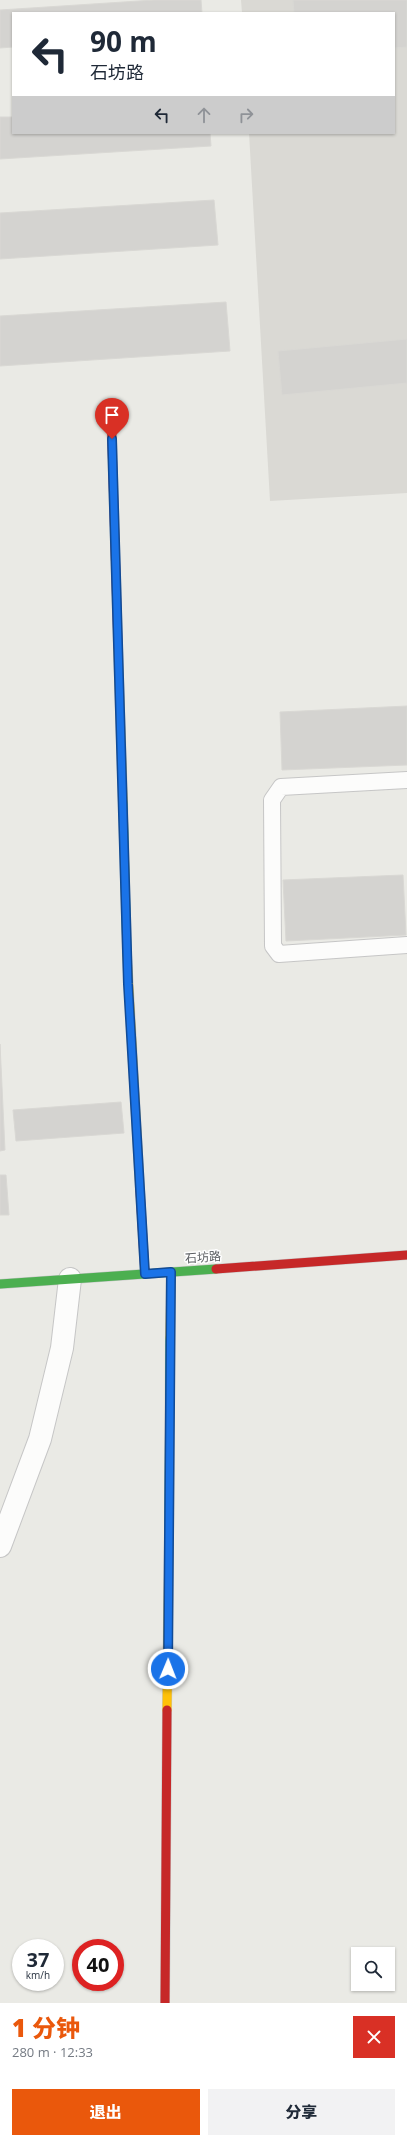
<!DOCTYPE html>
<html lang="zh">
<head>
<meta charset="utf-8">
<style>
  :root { --surface:#fff; --page:#f2f2f3; --text:#1f2937; --muted:#747a83; --accent:#ea580c }
  body { margin:0; font-family:"Open Sans","Noto Sans SC",sans-serif; background:var(--page); color:var(--text); height:100vh; display:flex; flex-direction:column; font-size:15px; white-space:nowrap }
  * { box-sizing:border-box; margin:0 }
  p { font-size:13px; color:var(--muted) }
  .icon { flex:none; width:22px; height:22px; fill:none; stroke:currentColor; stroke-width:2; stroke-linecap:round; stroke-linejoin:round }
  .map { position:relative; height:2003px; overflow:hidden }
  .details { display:flex; flex-direction:column; background:var(--surface); flex:1 }
  .details>* { flex:none }
  .guide { position:absolute; left:12px; top:12px; width:383px; height:122px; border-radius:0px; box-shadow:0 1px 3px #0004; background:#fff; color:var(--text); overflow:hidden }
  .fabs { position:absolute; left:351px; top:1947px; display:grid; gap:8px }
  .fabs a { display:grid; place-items:center; width:44px; height:44px; border-radius:0px; background:var(--surface); box-shadow:0 1px 3px #0004; font-size:20px }
  .speed { position:absolute; left:12px; top:1939px; display:flex; gap:8px; font-size:20px; font-weight:700; text-align:center }
  .speed>* { display:grid; place-content:center; width:52px; height:52px; border-radius:50%; background:var(--surface); box-shadow:0 1px 3px #0004; line-height:1 }
  .speed small { font-size:10px; font-weight:400 }
  .speed .limit { border:6px solid #d22; background:#fff; color:#111 }
  .pin { position:absolute; display:grid; place-items:center; width:34px; height:34px; color:#fff; margin:-41px -17px; border-radius:50% 50% 50% 0; rotate:-45deg; box-shadow:0 0 4px #0007 }
  .pin .icon { rotate:45deg }
  .me { position:absolute; width:44px; margin:-22px; rotate:1deg; stroke-linejoin:round; filter:drop-shadow(0 0 3px #0008) }
  .turn { display:flex; align-items:center; gap:14px; height:84px; padding:0 12px; font-size:18px }
  .turn .icon { width:52px; height:52px; stroke-width:2.5 }
  .turn b { display:block; font-size:28px; line-height:34px }
  .lanes { display:flex; align-items:center; height:38px; padding:0 12px; background:#0003; justify-content:center; gap:20px; direction:ltr }
  .lanes .off { opacity:.35 }
  .round { display:grid; place-items:center; flex:none; width:42px; height:42px; border-radius:0px; background:var(--page) }
  .headline { display:flex; align-items:center; justify-content:space-between; height:68px; padding:0 12px }
  h1 { font-size:24px; font-weight:800; line-height:30px; color:var(--accent) }
  .cta { display:flex; gap:8px; margin-top:auto; padding:8px 12px }
  .cta a { flex:1; height:46px; border-radius:0px; background:var(--accent); color:#fff; font-size:16px; font-weight:800; line-height:46px; text-align:center }
  .cta a+a { background:var(--page); color:var(--text) }
  .map>svg:first-child { display:block }
</style>
</head>
<body>
<div class="map">
<svg width="407" height="2003" viewBox="0 0 407 2003">
  <rect width="100%" height="100%" fill="#eaeae5"/>
  <!-- education -->
  <polygon fill="#dad9d4" points="241,0 407,0 407,493 270,501 249,133 394,133 394,13 242,13"/>
  <!-- building -->
  <g fill="#d4d3d0" stroke="#d9d8d4">
    <polygon points="154,0 201,0 202,13 13,13 13,47 0,48 0,10"/>
    <polygon points="293,0 407,0 407,47 394,48 394,13 294,13"/>
    <polygon points="0,117 13,117 13,133 210,133 211,146 0,159"/>
    <polygon points="214,200 218,245 0,259 0,213"/>
    <polygon points="226,302 230,351 0,366 0,316"/>
    <polygon points="407,339 407,383 282,395 278,351"/>
    <polygon points="407,706 407,765 282,770 280,712"/>
    <polygon points="403,875 406,935 286,941 283,880"/>
    <polygon points="0,1044 5,1150 0,1151"/>
    <polygon points="121,1102 124,1133 16,1141 13,1110"/>
    <polygon points="0,1175 6,1175 9,1215 0,1215"/>
  </g>
  <g fill="none" stroke-linecap="round" stroke-linejoin="round">
    <defs>
      <polyline id="lane" points="407,780 281,787 272,800 273,946 279,954 407,945"/>
      <polyline id="street" points="0,1546 40,1439 62,1348 70,1279"/>
      <g id="fast">
        <polyline points="123,802 127,955"/>
        <polyline points="0,1284 216,1269"/>
        <polyline points="169,1532 170,1338"/>
      </g>
      <g id="slow">
        <polyline points="118,647 123,802"/>
        <polyline points="127,955 140,1190"/>
        <polyline points="170,1338 171,1272"/>
        <polyline points="167,1710 169,1532"/>
      </g>
      <g id="jam">
        <polyline points="111,408 118,647"/>
        <polyline points="140,1190 145,1274"/>
        <polyline points="216,1269 407,1255"/>
        <polyline points="165,2003 167,1710"/>
      </g>
    </defs>
    <!-- lane casing -->
    <use href="#lane" stroke="#c6c6c6" stroke-width="18"/>
    <!-- street casing -->
    <use href="#street" stroke="#c6c6c6" stroke-width="24"/>
    <!-- fast casing -->
    <use href="#fast" stroke="#c5c6c6" stroke-width="10"/>
    <!-- slow casing -->
    <use href="#slow" stroke="#c5c6c6" stroke-width="10"/>
    <!-- jam casing -->
    <use href="#jam" stroke="#c5c6c6" stroke-width="10"/>
    <!-- lane -->
    <use href="#lane" stroke="#fcfcfb" stroke-width="16"/>
    <!-- street -->
    <use href="#street" stroke="#fcfcfb" stroke-width="22"/>
    <!-- fast -->
    <use href="#fast" stroke="#4caf50" stroke-width="9"/>
    <!-- slow -->
    <use href="#slow" stroke="#ffc107" stroke-width="9"/>
    <!-- jam -->
    <use href="#jam" stroke="#c62828" stroke-width="9"/>
  </g>
  <g fill="none" stroke-linecap="round" stroke-linejoin="round">
    <defs>
      <polyline id="route" points="112,439 128,984 145,1274 171,1272 168,1669"/>
    </defs>
    <!-- route casing -->
    <use href="#route" stroke="#114b97" stroke-width="10"/>
    <!-- route -->
    <use href="#route" stroke="#1a73e8" stroke-width="7"/>
  </g>
  <g text-anchor="middle" dominant-baseline="central" stroke-width="3" stroke-linejoin="round" paint-order="stroke">
    <!-- street labels -->
    <g font-size="12" fill="#5b5e62" stroke="#fff">
      <text transform="translate(203 1257) rotate(-4)">石坊路</text>
    </g>
  </g>
</svg>
<div class="fabs">
<a><svg class="icon" aria-label="search" viewBox="0 0 24 24"><circle cx="10" cy="10" r="6"/><path d="M15 15l6 6"/></svg></a>
</div>
<div class="speed"><div>37<small>km/h</small></div><div class="limit">40</div></div>
<div class="pin" style="left:112px;top:439px;background:#d93025"><svg class="icon" aria-label="arrive" viewBox="0 0 24 24"><path d="M6 21V4h12l-3 4 3 4H6"/></svg></div>
<svg class="me" style="left:168px;top:1669px" viewBox="-20 -20 40 40"><circle r="17" fill="#1a73e8" stroke="#fff" stroke-width="3"/><path d="M0-11L8 9 0 5-8 9z" fill="#fff"/></svg>
<div class="guide">
<div class="turn"><svg class="icon" aria-label="left" viewBox="0 0 24 24"><path d="M17 20v-9H6M10 6l-5 5 5 5"/></svg><div><b>90 m</b>石坊路</div></div>
<div class="lanes"><svg class="icon" aria-label="left" viewBox="0 0 24 24"><path d="M17 20v-9H6M10 6l-5 5 5 5"/></svg><svg class="icon off" aria-label="ahead" viewBox="0 0 24 24"><path d="M12 20V5M6 11l6-6 6 6"/></svg><svg class="icon off" aria-label="right" viewBox="0 0 24 24"><path d="M7 20v-9h11M14 6l5 5-5 5"/></svg></div>
</div>
</div>
<section class="details">
<div class="headline"><div><h1>1 分钟</h1><p>280 m · 12:33</p></div><a class="round" style="background:#d93025;color:#fff"><svg class="icon" aria-label="close" viewBox="0 0 24 24"><path d="M6 6l12 12M18 6L6 18"/></svg></a></div>
<div class="cta"><a>退出</a><a>分享</a></div>
</section>
</body>
</html>
